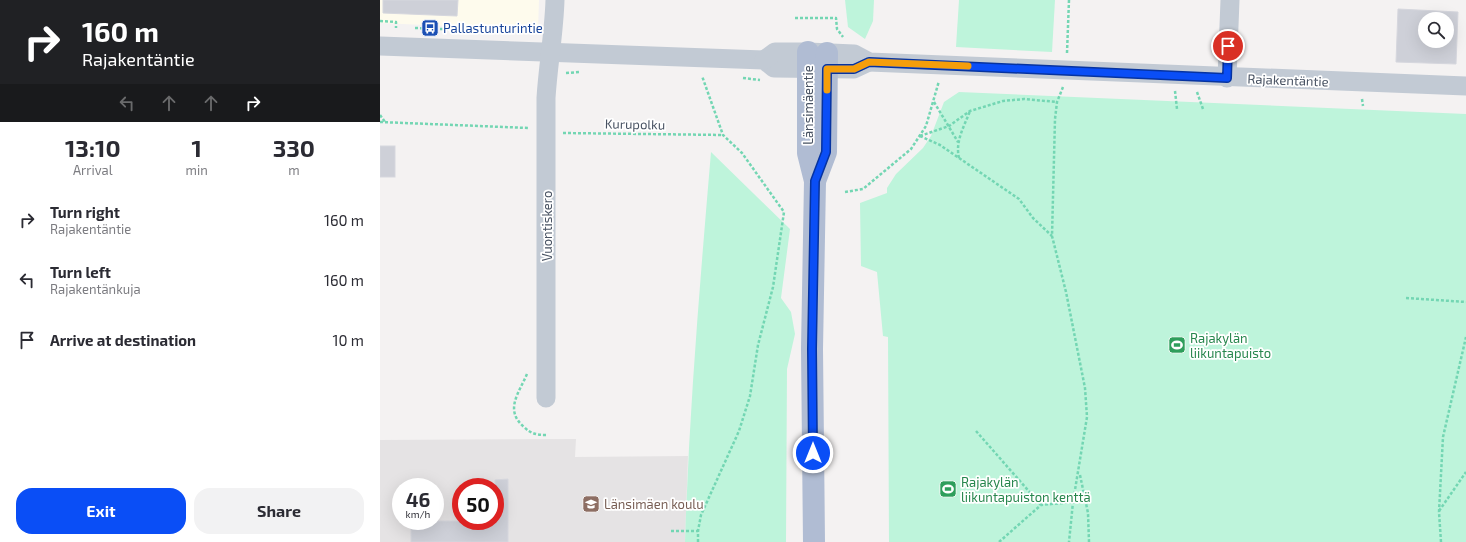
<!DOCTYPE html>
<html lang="en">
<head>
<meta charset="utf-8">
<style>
  :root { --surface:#fff; --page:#f2f2f3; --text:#2b2b33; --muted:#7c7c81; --accent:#0a4ef6 }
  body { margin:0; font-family:"Exo 2",sans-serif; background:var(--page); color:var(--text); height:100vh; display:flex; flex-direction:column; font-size:15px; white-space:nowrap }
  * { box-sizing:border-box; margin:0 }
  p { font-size:13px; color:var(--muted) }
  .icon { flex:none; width:22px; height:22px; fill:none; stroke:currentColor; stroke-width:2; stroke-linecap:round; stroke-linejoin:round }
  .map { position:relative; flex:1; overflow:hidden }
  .details { display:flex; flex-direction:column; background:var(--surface); width:380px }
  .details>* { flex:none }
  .guide { background:#202124; color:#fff; overflow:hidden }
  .controls { position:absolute; left:1038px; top:12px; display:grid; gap:8px }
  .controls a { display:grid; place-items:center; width:36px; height:36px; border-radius:50%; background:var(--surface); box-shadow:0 4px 16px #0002; font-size:20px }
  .speed { position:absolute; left:12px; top:478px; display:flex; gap:8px; font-size:20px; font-weight:700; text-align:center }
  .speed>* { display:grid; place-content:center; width:52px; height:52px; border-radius:50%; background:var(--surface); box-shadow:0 4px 16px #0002; line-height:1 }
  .speed small { font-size:10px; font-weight:400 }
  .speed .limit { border:6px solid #d22; background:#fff; color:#111 }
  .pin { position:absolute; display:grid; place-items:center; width:34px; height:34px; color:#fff; margin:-17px; border:2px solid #fff; border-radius:50%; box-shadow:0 1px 4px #0007 }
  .me { position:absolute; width:44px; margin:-22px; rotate:0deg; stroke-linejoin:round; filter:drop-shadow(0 0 3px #0008) }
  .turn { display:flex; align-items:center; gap:14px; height:84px; padding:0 16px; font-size:18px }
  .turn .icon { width:52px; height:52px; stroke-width:2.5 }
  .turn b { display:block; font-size:28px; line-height:34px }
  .lanes { display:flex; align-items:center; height:38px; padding:0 16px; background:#0003; justify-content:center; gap:20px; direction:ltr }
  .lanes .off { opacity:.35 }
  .eta { display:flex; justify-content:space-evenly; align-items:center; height:68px; text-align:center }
  .eta b { font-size:24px; font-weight:700; line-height:28px }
  .button { display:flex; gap:8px; margin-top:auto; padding:8px 16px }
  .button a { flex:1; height:46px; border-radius:16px; background:var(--accent); color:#fff; font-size:16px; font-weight:700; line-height:46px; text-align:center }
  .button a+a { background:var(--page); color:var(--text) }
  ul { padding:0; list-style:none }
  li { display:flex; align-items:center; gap:12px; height:60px; padding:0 16px }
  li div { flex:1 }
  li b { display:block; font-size:15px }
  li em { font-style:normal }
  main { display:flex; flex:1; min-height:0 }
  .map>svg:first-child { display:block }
</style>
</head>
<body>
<main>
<section class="details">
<div class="guide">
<div class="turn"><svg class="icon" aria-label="right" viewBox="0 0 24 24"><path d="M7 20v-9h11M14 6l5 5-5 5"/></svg><div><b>160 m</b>Rajakentäntie</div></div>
<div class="lanes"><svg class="icon off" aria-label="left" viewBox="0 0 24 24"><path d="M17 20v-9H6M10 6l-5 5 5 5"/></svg><svg class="icon off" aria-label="ahead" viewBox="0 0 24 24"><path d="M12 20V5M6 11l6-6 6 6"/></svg><svg class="icon off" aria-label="ahead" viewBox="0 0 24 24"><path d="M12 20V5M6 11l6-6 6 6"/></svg><svg class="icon" aria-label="right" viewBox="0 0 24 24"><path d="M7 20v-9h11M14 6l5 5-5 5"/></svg></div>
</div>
<div class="eta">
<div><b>13:10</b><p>Arrival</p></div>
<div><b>1</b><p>min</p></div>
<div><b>330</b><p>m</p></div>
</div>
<ul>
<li><svg class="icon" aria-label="right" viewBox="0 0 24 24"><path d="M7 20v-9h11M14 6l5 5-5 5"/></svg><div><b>Turn right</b><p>Rajakentäntie</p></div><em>160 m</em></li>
<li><svg class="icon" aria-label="left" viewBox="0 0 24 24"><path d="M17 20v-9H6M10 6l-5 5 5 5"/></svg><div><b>Turn left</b><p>Rajakentänkuja</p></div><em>160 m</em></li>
<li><svg class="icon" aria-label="arrive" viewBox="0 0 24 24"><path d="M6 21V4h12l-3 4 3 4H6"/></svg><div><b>Arrive at destination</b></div><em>10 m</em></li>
</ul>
<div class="button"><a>Exit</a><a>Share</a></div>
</section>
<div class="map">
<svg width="1086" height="542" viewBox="0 0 1086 542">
  <rect width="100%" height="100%" fill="#f4f2f2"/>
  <!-- commercial -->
  <polygon fill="#fefbed" points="0,0 159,0 158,30 0,23"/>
  <!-- education -->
  <path fill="#e5e3e4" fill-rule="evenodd" d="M196,439L195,457L308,456L305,542H0V440ZM21,487H55V521H21ZM81,487H115V521H81Z"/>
  <!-- green -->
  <g fill="#bef4db">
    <polygon points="465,0 494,0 493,21 485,39 468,27"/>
    <polygon points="579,0 675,0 672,52 576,47"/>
    <polygon points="579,92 1086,114 1086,542 509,542 508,337 503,336 497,272 481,266 480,203 507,193 507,188 516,174 543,148 551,136 564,102"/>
    <path d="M331,152L410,229L401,298L411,312L415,334L407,369L406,542H305C309,412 320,282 331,152Z"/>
  </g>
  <!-- building -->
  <g fill="#ced0d8" stroke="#d6d7de" fill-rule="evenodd">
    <polygon points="3,0 78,0 77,16 3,13"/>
    <path d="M1018,9L1078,12L1076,64L1016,62ZM1045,19H1067V41H1045Z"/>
    <rect x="0" y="146" width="15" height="31"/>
    <polygon points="128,479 128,542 31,542 31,521 115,521 115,480"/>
  </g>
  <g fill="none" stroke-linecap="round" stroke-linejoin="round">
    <!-- path -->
    <g stroke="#73d6b3" stroke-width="2.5" stroke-dasharray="3 2" stroke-linecap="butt">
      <polyline points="415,18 456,18 457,29 463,37"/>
      <polyline points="0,21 16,22 16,28"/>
      <polyline points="35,28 90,30"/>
      <polyline points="687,53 689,0"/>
      <polyline points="186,73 200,72"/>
      <polyline points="363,78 380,80"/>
      <polyline points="683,87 677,102 675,119 672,236 686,292 705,388 707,417 693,502 689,542"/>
      <polyline points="795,91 797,109"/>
      <polyline points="817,92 823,109"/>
      <polyline points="982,99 983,106"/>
      <polyline points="554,102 578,142"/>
      <polyline points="0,115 5,122"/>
      <polyline points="0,122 149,128"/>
      <polyline points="183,133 343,135"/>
      <polyline points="540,136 560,145 639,199 653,218 672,236"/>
      <polyline points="540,136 569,126 590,111 623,101 644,99 677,102"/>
      <path d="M579,158C575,141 584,127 590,111"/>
      <polyline points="465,192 483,189 531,149 546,126 559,81"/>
      <polyline points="1026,298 1086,302"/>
      <path d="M147,374C139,393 124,410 144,427C151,434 157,435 167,435"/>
      <polyline points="596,431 661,505"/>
      <polyline points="700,475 708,513 709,542"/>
      <polyline points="1059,511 1086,472"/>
      <polyline points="291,531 318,531"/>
      <polyline points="318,542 318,531 321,515 359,431 370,396 378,345 393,287 404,212 362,153 343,135 322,76"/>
      <polyline points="619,542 661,505 693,502"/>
      <polyline points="1061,542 1059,512 1063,437 1086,337"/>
    </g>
    <!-- minor -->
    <g stroke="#c2cad4" stroke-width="19">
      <polyline points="0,46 384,60 394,68 474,69 489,62"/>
      <polyline points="384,60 395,52 428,52 474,54 489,62 1086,86"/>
      <polyline points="847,78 850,0"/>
      <path d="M166,398V98C168,65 174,33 175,0"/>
    </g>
    <!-- major -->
    <g stroke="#b0bcd3" stroke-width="22">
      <polyline points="428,52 428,153 435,181 432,349 434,542"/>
      <polyline points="435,181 446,152 447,53"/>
    </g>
  </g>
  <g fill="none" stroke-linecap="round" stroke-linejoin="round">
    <defs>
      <polyline id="route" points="433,453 432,349 435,181 446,152 447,69 474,69 489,62 847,78 848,46"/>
    </defs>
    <!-- route casing -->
    <use href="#route" stroke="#0633a0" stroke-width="10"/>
    <!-- route -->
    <use href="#route" stroke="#0a4ef6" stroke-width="7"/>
    <!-- slow -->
    <polyline stroke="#f59e0b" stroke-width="7" points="447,90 447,69 474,69 489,62 588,66"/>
  </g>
  <!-- icons -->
  <defs>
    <symbol id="bus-square" viewBox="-11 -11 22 22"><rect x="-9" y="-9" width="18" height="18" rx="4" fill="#1a4fb4" stroke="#fff"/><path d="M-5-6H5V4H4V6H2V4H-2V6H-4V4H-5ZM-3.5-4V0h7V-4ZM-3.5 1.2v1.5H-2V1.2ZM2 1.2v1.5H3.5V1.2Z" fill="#fff"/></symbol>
    <symbol id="stadium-square" viewBox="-11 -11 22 22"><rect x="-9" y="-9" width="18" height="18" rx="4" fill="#2e9e5b" stroke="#fff"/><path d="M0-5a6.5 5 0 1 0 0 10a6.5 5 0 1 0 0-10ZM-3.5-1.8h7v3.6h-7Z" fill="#fff"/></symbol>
    <symbol id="school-square" viewBox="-11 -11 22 22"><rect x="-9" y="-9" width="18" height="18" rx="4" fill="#8d6e63" stroke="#fff"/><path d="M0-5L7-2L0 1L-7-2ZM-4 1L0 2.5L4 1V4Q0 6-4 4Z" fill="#fff"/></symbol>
  </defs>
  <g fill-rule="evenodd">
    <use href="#bus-square" x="40" y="18" width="20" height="20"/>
    <use href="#stadium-square" x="787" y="335" width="20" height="20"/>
    <use href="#stadium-square" x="558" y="479" width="20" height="20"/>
    <use href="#school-square" x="201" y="494" width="20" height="20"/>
  </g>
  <g text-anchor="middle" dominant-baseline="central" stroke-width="3.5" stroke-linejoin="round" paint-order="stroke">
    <!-- transit labels -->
    <g font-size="13" fill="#164399" stroke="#fff" text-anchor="start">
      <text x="63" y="28">Pallastunturintie</text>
    </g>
    <!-- street labels -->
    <g font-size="13" fill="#485262" stroke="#fff">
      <text transform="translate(908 80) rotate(2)">Rajakentäntie</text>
      <text transform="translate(428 105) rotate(-90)">Länsimäentie</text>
      <text transform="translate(255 124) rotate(1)">Kurupolku</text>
      <text transform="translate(167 226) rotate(-90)">Vuontiskero</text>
    </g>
    <!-- leisure labels -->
    <g font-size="13" fill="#27864d" stroke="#fff" text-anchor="start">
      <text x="810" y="338">Rajakylän<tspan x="810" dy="15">liikuntapuisto</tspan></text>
      <text x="581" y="482">Rajakylän<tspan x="581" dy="15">liikuntapuiston kenttä</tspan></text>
    </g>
    <!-- education labels -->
    <g font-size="13" fill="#785e54" stroke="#fff" text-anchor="start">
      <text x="224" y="504">Länsimäen koulu</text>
    </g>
  </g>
</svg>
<div class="controls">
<a><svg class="icon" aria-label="search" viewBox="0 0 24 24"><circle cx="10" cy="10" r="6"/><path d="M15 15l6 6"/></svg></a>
</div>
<div class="speed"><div>46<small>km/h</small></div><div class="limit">50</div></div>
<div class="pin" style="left:848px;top:46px;background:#d93025"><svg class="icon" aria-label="arrive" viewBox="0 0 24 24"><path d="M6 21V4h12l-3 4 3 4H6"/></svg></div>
<svg class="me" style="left:433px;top:453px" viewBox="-20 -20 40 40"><circle r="17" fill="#0a4ef6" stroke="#fff" stroke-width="3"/><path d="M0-11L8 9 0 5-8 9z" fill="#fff"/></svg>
</div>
</main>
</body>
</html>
